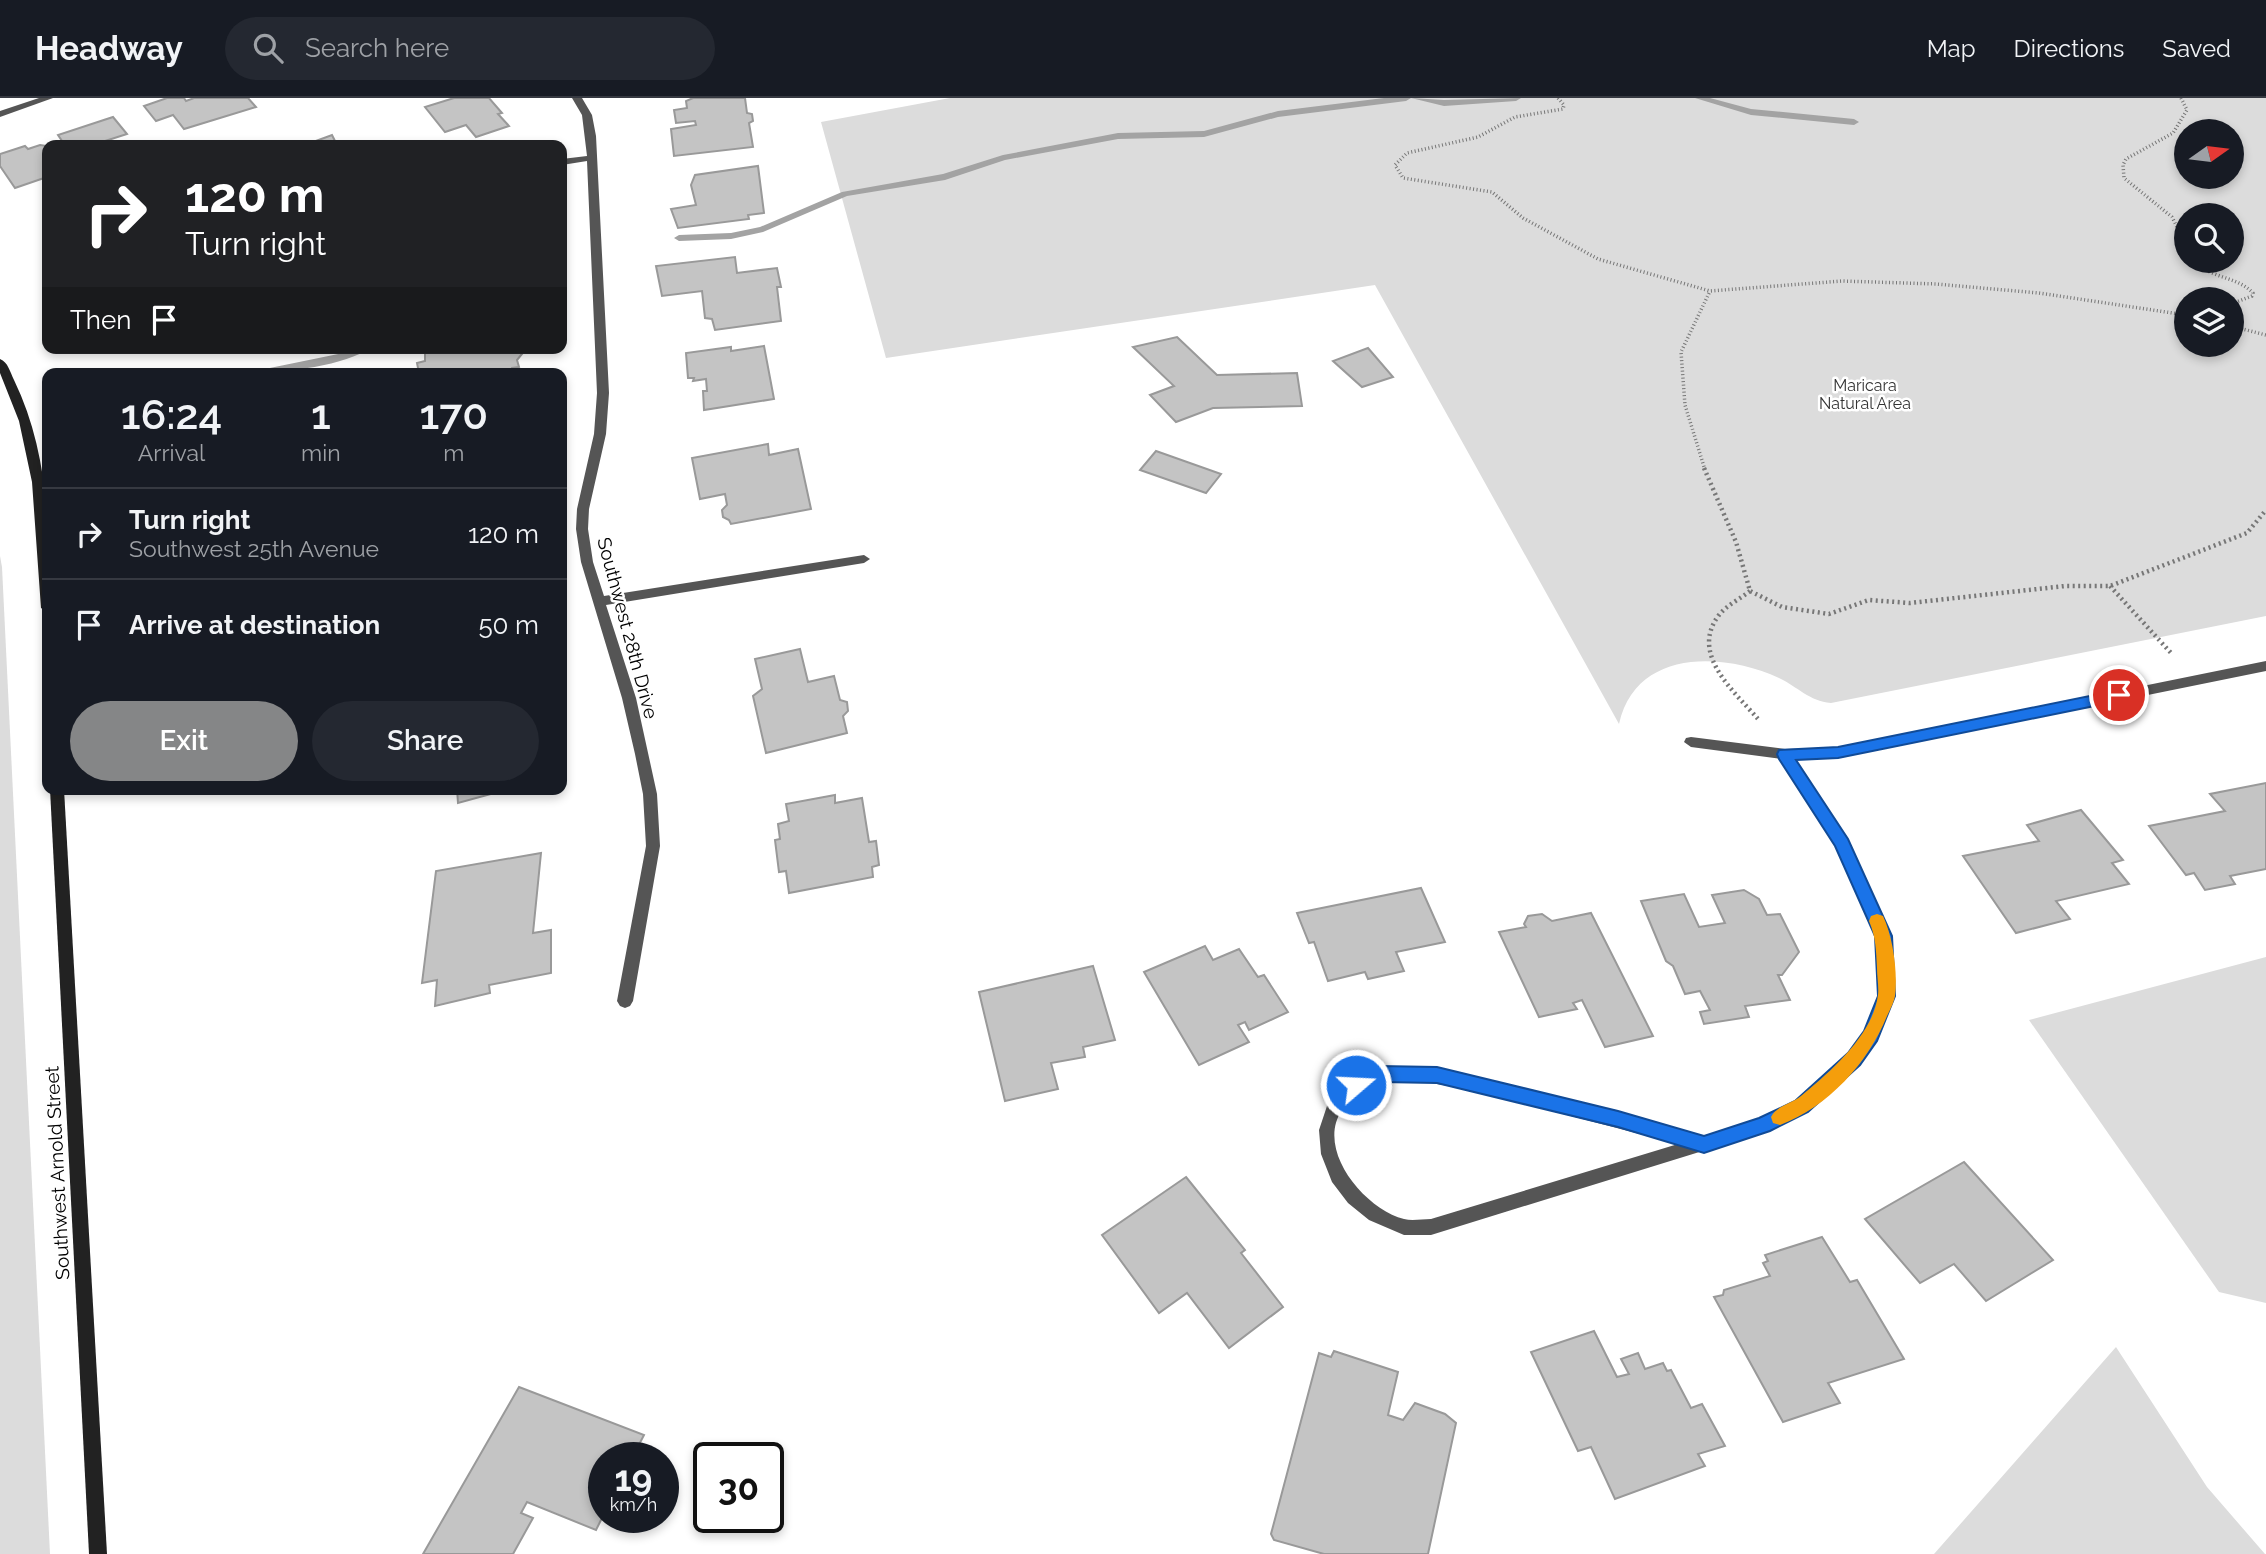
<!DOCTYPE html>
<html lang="en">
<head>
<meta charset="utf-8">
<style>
  :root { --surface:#171b24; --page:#242831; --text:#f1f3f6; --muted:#9ea1a6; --line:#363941; --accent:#858687 }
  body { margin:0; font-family:Raleway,sans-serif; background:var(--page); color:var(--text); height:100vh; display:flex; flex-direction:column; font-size:26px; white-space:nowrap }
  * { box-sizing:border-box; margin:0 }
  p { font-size:23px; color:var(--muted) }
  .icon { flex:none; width:38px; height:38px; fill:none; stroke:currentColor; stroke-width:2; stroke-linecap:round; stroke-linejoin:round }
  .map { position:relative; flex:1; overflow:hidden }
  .drawer { position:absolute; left:42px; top:270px; width:525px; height:427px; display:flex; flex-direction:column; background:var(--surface); border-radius:14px; box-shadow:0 4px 10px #0003 }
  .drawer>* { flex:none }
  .guide { position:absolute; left:42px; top:42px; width:525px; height:214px; border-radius:14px; box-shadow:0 4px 10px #0003; background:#202124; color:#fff; overflow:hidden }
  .needle { width:46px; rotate:76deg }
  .buttons { position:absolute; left:2174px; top:21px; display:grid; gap:14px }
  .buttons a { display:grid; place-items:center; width:70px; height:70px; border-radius:50%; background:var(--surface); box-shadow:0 4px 10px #0003; font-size:35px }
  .speed { position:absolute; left:588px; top:1344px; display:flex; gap:14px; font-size:35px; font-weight:700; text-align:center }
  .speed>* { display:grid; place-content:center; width:91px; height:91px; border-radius:50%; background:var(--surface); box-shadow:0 4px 10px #0003; line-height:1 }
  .speed small { font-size:18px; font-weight:400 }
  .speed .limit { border:4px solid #111; border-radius:10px; background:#fff; color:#111 }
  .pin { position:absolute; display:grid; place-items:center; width:60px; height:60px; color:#fff; margin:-30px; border:4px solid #fff; border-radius:50%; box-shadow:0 2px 7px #0007 }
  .me { position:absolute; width:77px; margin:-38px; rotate:71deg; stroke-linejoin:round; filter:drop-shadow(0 0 5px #0008) }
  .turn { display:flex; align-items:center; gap:24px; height:147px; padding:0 28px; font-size:32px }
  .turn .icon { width:91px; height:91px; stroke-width:2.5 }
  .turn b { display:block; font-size:49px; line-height:60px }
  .then { display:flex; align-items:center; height:66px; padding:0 28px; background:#0003; gap:14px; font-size:26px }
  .eta { display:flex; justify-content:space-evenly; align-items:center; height:119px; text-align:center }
  .eta b { font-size:42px; font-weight:600; line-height:49px }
  .primary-button { display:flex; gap:14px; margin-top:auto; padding:14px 28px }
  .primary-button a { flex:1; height:80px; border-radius:42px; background:var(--accent); color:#fff; font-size:28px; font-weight:600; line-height:80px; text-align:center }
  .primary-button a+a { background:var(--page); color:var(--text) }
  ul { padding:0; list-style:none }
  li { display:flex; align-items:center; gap:21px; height:91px; padding:0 28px; border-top:2px solid var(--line) }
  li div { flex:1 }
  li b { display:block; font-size:26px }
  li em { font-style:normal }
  header { display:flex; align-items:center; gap:42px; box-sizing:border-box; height:98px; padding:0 35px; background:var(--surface); border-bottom:2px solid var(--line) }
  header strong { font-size:33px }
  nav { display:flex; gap:38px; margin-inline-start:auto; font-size:24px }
  .search { width:490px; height:63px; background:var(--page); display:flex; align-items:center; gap:18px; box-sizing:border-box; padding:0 24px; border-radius:38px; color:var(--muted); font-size:26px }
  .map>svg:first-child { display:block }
</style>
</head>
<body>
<header>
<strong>Headway</strong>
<div class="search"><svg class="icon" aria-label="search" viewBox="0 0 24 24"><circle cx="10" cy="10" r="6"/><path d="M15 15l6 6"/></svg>Search here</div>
<nav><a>Map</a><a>Directions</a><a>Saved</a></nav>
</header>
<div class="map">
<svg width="2266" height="1456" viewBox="0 0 2266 1456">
  <rect width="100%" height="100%" fill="#fff"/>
  <!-- green -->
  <g fill="#dcdcdc" fill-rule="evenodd">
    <path d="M950,0H2266V518L1831,605C1809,603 1798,589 1779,580C1722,554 1636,551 1619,626L1375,187L886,260L821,24ZM2186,33H2231V79H2186ZM2186,117H2231V163H2186ZM2186,201H2231V247H2186Z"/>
    <polygon points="0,458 2,469 50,1456 0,1456"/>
    <polygon points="2266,859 2266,1205 2219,1194 2029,922"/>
    <polygon points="2116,1249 2207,1389 2265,1456 1934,1456"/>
  </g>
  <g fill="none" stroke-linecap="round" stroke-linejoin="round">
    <!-- stream -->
    <g fill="#a3a3a3" fill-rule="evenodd">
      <polygon points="1384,0 1411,0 1406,3 1278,19 1204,39 1118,41 1005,62 945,82 847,98 763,134 731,141 679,143 674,140 679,137 731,135 760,129 842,94 943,76 1003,57 1118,35 1204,33 1278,13"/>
      <polygon points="1411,0 1444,2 1521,0 1516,3 1444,8"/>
      <polygon points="1695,0 1710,0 1751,11 1854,21 1859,24 1854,27 1751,17"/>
      <path d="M355,250H369C349,267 282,275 255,275L260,272L348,254Z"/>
    </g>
  </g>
  <!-- building -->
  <g fill="#c4c4c4" stroke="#999" stroke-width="2">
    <polygon points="167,0 184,0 186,3 194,0 248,0 256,9 184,31 173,17 156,23 144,8"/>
    <polygon points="454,0 489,0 502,15 498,16 509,28 476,39 466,27 445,34 425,9"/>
    <polygon points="693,0 745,0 747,15 752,16 753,23 749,25 753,49 674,58 671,31 696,27 695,23 676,25 674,12 687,10 686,3"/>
    <polygon points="113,19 127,36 102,44 105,47 48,47 62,43 58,37"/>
    <polygon points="332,37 337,47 305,47"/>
    <polygon points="40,47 47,48 47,79 15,90 0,68 0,56 25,48 28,51"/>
    <polygon points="758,68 764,115 748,117 749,121 678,130 671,111 696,107 691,87 695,77"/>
    <polygon points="735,159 737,175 777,170 781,189 777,189 781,223 715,232 712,221 705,220 702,193 662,198 656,168"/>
    <polygon points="1177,239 1217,277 1297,275 1302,308 1213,310 1176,324 1150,297 1174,288 1133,249"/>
    <polygon points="764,248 774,301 704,312 703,293 707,293 706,281 693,283 694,280 688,280 686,255 731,249 731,253"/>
    <polygon points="425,250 525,250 526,251 517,262 519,269 512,270 511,275 419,275 417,265 425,263"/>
    <polygon points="1368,250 1393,279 1362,289 1333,263"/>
    <polygon points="768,346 769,357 798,351 811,411 731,426 729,422 723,419 722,412 727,407 725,396 700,401 692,360"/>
    <polygon points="1156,353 1221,376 1206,395 1140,372"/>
    <polygon points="800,551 808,584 834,578 840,602 847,604 848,613 843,618 847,635 766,655 753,598 762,591 755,561"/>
    <polygon points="2266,685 2266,771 2230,778 2235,786 2205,792 2194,775 2186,777 2149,728 2225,713 2210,696"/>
    <polygon points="457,691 509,691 458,705"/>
    <polygon points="835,697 835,705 862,700 869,744 876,743 879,767 872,769 873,779 789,795 786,773 779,774 775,742 780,741 778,726 789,723 786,706"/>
    <polygon points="2081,712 2123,762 2112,765 2129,786 2056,803 2070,821 2016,835 1963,758 2039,743 2027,727"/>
    <polygon points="541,755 533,835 551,832 551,875 489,887 490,895 435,908 437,882 422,885 436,773"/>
    <polygon points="1421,790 1445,844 1396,854 1404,873 1368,881 1365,874 1328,883 1314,844 1309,845 1297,815"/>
    <polygon points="1744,792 1759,801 1767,817 1780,816 1799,854 1782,877 1778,877 1790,902 1745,908 1749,919 1704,926 1700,914 1710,912 1700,893 1685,896 1673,868 1666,863 1641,803 1684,796 1699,829 1725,825 1712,797"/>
    <polygon points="1591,815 1653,938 1605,949 1582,902 1573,905 1577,911 1539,919 1499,834 1526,829 1524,826 1528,818 1542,816 1552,823"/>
    <polygon points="1205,848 1213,862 1239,851 1258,879 1264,877 1288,914 1249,932 1245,924 1238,927 1249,944 1199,967 1144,874"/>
    <polygon points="1093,868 1115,942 1083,949 1085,959 1051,965 1058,991 1005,1003 979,894"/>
    <polygon points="1964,1064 2053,1162 1986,1203 1954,1166 1920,1185 1865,1121"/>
    <polygon points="1186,1079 1245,1152 1241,1155 1283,1209 1229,1250 1187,1195 1159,1215 1102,1137"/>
    <polygon points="1822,1139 1850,1184 1857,1182 1904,1261 1828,1285 1840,1305 1783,1324 1714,1199 1723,1197 1724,1192 1770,1178 1763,1165 1768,1163 1765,1157"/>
    <polygon points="1594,1233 1617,1279 1629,1276 1621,1261 1638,1255 1645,1271 1663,1265 1667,1273 1671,1272 1691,1310 1702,1306 1725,1348 1698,1356 1705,1368 1615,1401 1591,1349 1578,1353 1531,1254"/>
    <polygon points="1334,1253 1398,1274 1388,1317 1403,1322 1415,1305 1445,1316 1456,1325 1428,1456 1324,1456 1274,1442 1271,1436 1319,1255 1331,1259"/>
    <polygon points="519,1289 644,1337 632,1360 604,1360 604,1416 596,1432 527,1404 521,1415 533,1420 513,1456 423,1456"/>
  </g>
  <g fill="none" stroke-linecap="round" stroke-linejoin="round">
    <!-- path-far1 -->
    <g stroke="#777" stroke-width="3.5" stroke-dasharray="1 2.5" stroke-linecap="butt">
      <polyline points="1558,0 1564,7 1563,11 1515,19 1478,39 1407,55 1395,67 1403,80 1492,94 1523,120 1598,161 1710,193 1842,183 1936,186 2039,195 2186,217"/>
      <polyline points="2181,0 2187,12 2173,35 2126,61 2123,67 2124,80 2172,119 2186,147"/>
      <path d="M2195,163C2211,181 2237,178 2253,195L2252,198L2231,206"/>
      <polyline points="2231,228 2266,237"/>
      <polyline points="1705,372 1685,307 1681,254 1710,193"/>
    </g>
    <!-- path -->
    <g stroke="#777" stroke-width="4.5" stroke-dasharray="2 3.5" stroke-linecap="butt">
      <polyline points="1704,370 1736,444 1750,493 1782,509 1829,516 1869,502 1910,505 2065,488 2110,488 2247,435 2266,412"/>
      <polyline points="2110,488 2171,555"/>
      <path d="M1750,493C1740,501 1727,507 1719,517C1689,556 1734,593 1758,621"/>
    </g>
    <!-- street -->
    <g fill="#555" fill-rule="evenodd">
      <polygon points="39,0 53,0 0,19 0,13"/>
      <polygon points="572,0 582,0 592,17 596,38 609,295 606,336 589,411 588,431 593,464 604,498 864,457 870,461 864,465 606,507 636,600 657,696 660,748 633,903 630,908 625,910 620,908 617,903 646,748 643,696 635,656 622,600 581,464 576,431 577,411 594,336 597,295 587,63 562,67 562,61 587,58 582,17"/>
      <path d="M2266,563V573L1838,660L1795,661L1847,741L1891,838L1895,899L1876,942L1860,966L1808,1013L1764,1034L1431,1137H1404L1369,1122L1348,1105L1332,1084L1321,1056L1319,1032L1328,1005L1344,986L1371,972L1390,968L1459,975L1703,1038L1761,1021L1796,1003L1848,956L1865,933L1879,899L1877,838L1836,748L1781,661L1691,649L1684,644L1686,640L1691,639L1785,651L1838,650ZM1381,983L1431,985L1472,992L1678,1046L1431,1121C1422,1121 1412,1123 1404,1121C1365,1111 1315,1052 1342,1012C1352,998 1366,991 1381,983Z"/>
    </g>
    <!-- secondary -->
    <g fill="#222" fill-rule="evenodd">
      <path d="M0,261C8,264 10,274 14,282C49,354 51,437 47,514L41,510L32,384L19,323L0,275Z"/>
      <polygon points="50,691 64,691 107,1456 89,1456"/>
    </g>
  </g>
  <!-- route -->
  <polygon fill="#1a73e8" stroke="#114b97" stroke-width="2" points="2119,592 2126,597 2119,603 1838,660 1796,662 1848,741 1892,838 1895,898 1877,943 1860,967 1808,1014 1770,1033 1704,1055 1618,1029 1437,985 1381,984 1356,995 1350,993 1347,987 1350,982 1379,968 1437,969 1618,1013 1704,1038 1759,1020 1795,1003 1848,955 1864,933 1878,898 1875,838 1835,748 1779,661 1777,656 1779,652 1838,649"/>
  <!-- slow -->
  <path fill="#f59e0b" d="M1877,816L1883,818C1893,839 1898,874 1895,898C1894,904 1890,912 1887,918C1868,965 1828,1009 1780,1027L1773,1025L1771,1019C1776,1008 1791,1006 1801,998C1830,974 1873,937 1878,897C1879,889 1877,879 1877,870C1876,853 1876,839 1869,823L1871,818Z"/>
  <g text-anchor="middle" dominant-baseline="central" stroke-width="5" stroke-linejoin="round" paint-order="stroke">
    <!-- far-park labels -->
    <g font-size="16" fill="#333" stroke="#fff">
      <text x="1865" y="287">Maricara<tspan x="1865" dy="18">Natural Area</tspan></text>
    </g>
    <!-- street labels -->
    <g font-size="19" fill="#000" stroke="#fff">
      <text transform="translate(628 530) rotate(75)">Southwest 28th Drive</text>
      <text transform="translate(57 1075) rotate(-93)">Southwest Arnold Street</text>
    </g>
  </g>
</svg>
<div class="buttons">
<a><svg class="needle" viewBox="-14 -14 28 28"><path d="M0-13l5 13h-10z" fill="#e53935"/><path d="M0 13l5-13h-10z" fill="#9ea1a6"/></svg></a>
<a><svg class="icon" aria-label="search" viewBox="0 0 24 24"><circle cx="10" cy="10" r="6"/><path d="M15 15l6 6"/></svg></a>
<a><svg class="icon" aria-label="layers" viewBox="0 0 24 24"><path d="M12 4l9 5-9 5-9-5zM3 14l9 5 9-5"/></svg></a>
</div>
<div class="speed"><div>19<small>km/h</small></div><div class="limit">30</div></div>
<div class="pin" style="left:2119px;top:597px;background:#d93025"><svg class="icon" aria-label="arrive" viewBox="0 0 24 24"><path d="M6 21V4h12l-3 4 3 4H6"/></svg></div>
<svg class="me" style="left:1356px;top:987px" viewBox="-20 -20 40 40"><circle r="17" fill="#1a73e8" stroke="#fff" stroke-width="3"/><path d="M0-11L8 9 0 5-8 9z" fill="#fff"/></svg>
<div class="guide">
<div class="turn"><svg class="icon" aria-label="right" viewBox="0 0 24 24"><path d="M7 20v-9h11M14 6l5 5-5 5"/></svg><div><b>120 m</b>Turn right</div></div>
<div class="then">Then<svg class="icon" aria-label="arrive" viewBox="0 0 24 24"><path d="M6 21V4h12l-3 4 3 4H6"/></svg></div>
</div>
<section class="drawer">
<div class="eta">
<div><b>16:24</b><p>Arrival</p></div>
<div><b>1</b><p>min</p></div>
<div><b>170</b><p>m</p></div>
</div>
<ul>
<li><svg class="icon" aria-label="right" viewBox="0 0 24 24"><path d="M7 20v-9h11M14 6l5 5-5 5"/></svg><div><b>Turn right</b><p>Southwest 25th Avenue</p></div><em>120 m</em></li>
<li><svg class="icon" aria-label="arrive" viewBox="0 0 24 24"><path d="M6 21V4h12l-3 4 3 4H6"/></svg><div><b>Arrive at destination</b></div><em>50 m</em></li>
</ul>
<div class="primary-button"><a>Exit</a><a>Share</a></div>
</section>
</div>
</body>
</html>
